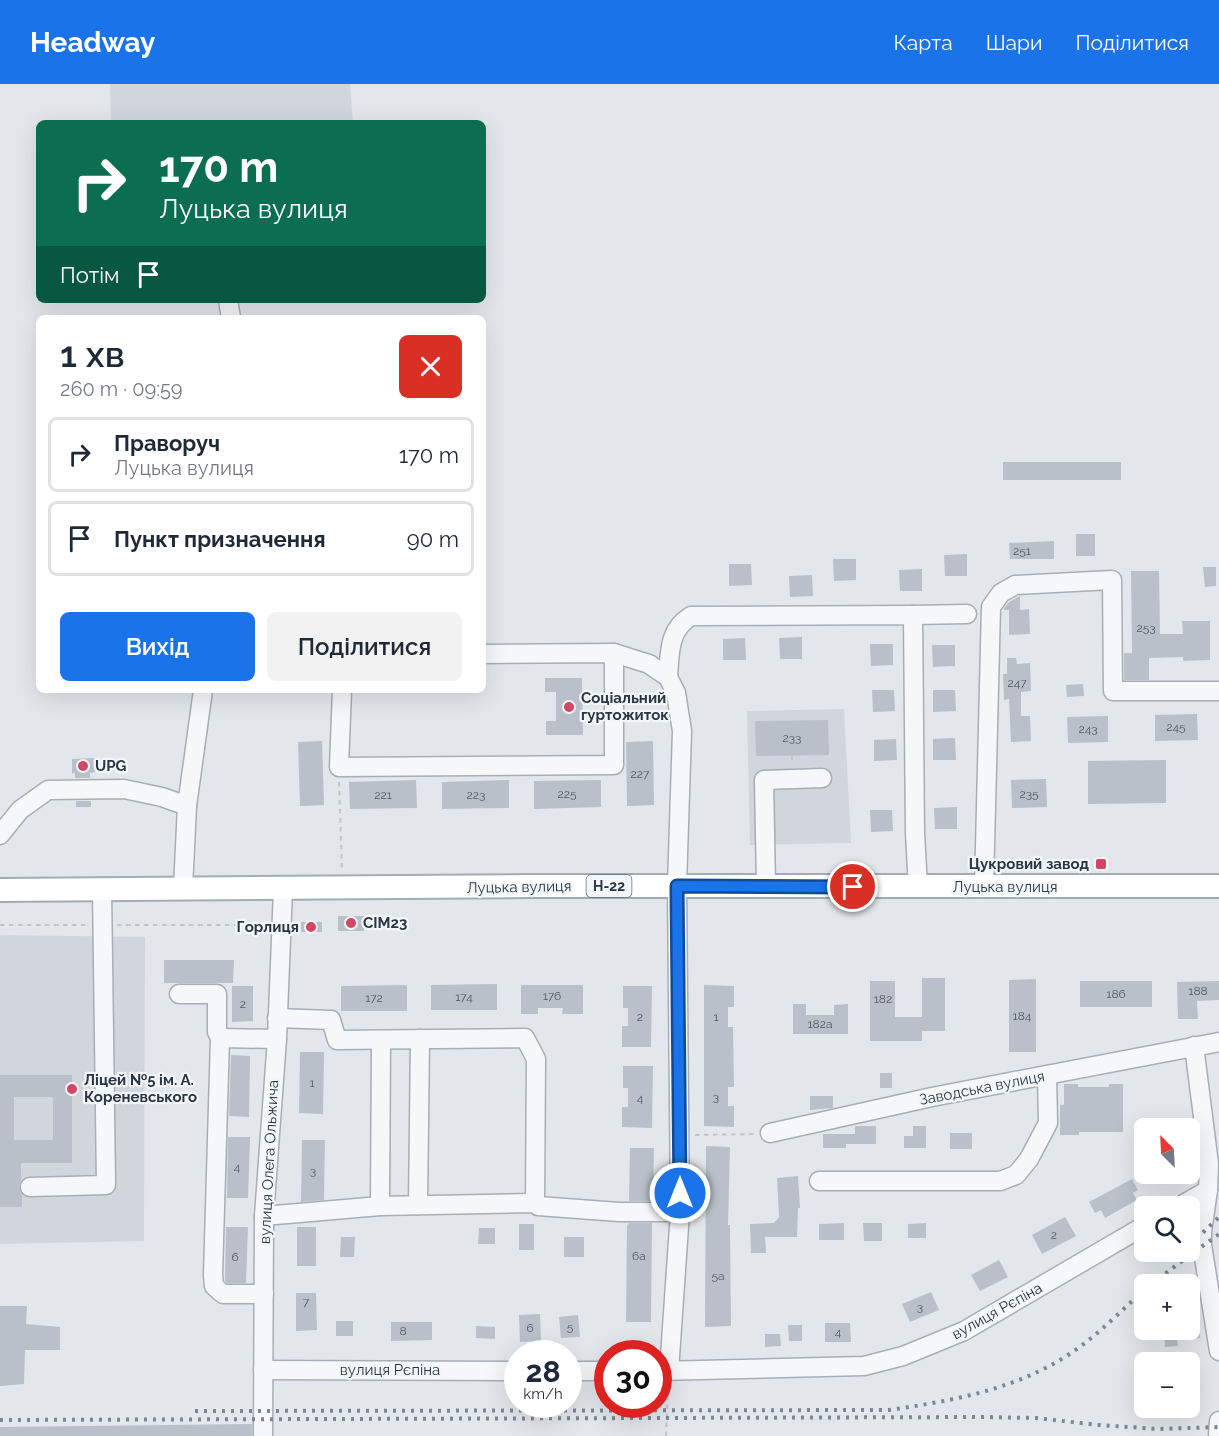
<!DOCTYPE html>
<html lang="uk">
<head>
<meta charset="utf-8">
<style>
  :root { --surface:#fff; --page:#f2f2f3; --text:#1f2937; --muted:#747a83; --line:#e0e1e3; --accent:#1a73e8 }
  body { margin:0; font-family:Raleway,sans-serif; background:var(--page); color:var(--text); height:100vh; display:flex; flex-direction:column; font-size:22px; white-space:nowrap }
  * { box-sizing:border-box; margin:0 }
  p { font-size:20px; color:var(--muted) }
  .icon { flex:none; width:33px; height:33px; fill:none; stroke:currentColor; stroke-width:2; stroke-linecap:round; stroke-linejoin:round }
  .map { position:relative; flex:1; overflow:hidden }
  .details { position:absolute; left:36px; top:231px; width:450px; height:378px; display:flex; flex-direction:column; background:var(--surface); border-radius:9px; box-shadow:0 6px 24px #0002 }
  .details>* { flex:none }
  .banner { position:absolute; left:36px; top:36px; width:450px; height:183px; border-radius:9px; box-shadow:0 6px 24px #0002; background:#0b6e4f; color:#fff; overflow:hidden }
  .needle { width:39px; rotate:336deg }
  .controls { position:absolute; left:1134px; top:1034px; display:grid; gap:12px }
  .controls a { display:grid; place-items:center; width:66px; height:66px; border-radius:9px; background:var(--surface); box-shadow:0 6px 24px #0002; font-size:30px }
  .speed { position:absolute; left:504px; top:1256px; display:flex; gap:12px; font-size:30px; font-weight:700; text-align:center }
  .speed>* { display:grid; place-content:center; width:78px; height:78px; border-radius:50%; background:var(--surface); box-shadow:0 6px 24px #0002; line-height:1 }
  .speed small { font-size:15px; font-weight:400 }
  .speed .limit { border:9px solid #d22; background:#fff; color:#111 }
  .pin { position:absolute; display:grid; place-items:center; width:51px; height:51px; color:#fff; margin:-26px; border:3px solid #fff; border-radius:50%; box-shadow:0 2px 6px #0007 }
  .me { position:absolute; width:66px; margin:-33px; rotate:0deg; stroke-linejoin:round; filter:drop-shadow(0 0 4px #0008) }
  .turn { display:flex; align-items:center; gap:21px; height:126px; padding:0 24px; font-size:27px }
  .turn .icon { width:78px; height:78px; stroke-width:2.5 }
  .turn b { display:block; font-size:42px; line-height:51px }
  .then { display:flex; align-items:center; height:57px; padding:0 24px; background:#0003; gap:12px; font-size:22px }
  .round { display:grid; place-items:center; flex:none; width:63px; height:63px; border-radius:9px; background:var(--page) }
  .summary { display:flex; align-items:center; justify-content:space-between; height:102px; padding:0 24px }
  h1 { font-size:36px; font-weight:600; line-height:45px }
  .action { display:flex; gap:12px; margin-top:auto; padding:12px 24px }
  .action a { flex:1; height:69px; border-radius:9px; background:var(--accent); color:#fff; font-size:24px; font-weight:600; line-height:69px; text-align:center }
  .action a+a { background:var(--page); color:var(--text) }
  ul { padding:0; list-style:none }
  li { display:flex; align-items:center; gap:18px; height:75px; margin:0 12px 9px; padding:0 12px; border:3px solid var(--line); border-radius:9px }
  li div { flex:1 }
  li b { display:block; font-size:22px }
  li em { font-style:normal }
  header { display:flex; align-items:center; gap:36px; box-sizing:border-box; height:84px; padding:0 30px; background:var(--accent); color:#fff }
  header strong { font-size:28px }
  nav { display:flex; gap:33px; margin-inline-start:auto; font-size:21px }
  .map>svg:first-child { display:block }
</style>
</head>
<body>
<header>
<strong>Headway</strong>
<nav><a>Карта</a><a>Шари</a><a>Поділитися</a></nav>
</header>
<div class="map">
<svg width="1219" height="1352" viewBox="0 0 1219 1352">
  <rect width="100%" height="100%" fill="#e3e7eb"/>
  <!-- built -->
  <g fill="#d1d6dd">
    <polygon points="110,0 350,0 353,39 111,39"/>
    <polygon points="844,625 851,759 750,761 747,627"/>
    <polygon points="0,851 145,853 144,1157 0,1160"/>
  </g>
  <!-- building -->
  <g fill="#bac0c9" fill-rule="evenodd">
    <rect x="1003" y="378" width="118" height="18"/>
    <rect x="1076" y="450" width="19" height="22"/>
    <polygon points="1054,457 1054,475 1010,475 1009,459"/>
    <polygon points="967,470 967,492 945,492 944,471"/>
    <polygon points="833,475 856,475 856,496 834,497"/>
    <polygon points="729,480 751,480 752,501 729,502"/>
    <polygon points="1203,483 1216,483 1216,502 1205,503"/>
    <polygon points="922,485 922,507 900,507 899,486"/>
    <polygon points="1131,487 1159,487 1160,550 1183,550 1182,537 1210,537 1210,576 1183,577 1183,573 1149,574 1149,596 1124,596 1124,569 1132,569"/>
    <polygon points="812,491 813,512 790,513 789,492"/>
    <polygon points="1020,512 1020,526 1029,525 1030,550 1009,551 1009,526 1004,526 1004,524 1009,518"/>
    <polygon points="802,553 802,575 780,575 779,554"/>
    <polygon points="745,554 746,576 723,576 723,555"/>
    <polygon points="870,560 893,560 893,581 871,582"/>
    <polygon points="932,561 955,561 955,582 933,583"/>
    <polygon points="1007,574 1016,574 1017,580 1030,579 1031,607 1021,608 1021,632 1030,632 1031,657 1011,658 1009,615 1004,616 1003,590 1007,590"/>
    <polygon points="545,594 582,594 583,651 546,651 546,637 556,637 556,608 545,608"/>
    <polygon points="1083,600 1084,612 1067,613 1066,601"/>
    <polygon points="872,606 894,606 895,627 873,628"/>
    <polygon points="933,606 955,606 956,627 933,628"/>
    <polygon points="1197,630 1198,656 1155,657 1155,631"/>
    <polygon points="1108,632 1108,658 1068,659 1067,633"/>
    <polygon points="828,636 829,671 756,672 755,637"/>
    <polygon points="955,654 956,676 933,676 933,655"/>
    <polygon points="896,655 897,676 874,677 874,656"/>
    <polygon points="322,657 324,721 300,722 298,658"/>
    <polygon points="653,657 654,721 627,722 626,658"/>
    <polygon points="94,674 95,688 90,689 90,694 75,694 75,689 72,689 72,675"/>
    <polygon points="1166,676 1166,719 1088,720 1088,677"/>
    <polygon points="1046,695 1047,723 1012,724 1011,696"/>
    <polygon points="416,696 417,724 350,725 349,698"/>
    <polygon points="509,696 509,724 442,725 442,698"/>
    <polygon points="601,696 601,723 534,725 534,697"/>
    <rect x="76" y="717" width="15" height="6"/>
    <polygon points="957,723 957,745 935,745 934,724"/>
    <polygon points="870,726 892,726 893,747 871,748"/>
    <rect x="338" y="832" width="26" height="15"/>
    <rect x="301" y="838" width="21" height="10"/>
    <polygon points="164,876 234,876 233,899 164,899"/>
    <polygon points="922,894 945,894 945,947 922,947 922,957 870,957 870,897 895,897 895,933 922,933"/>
    <polygon points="1036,895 1036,968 1009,968 1009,896"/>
    <rect x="1080" y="897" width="72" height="26"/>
    <polygon points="1219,897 1219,916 1197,917 1198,935 1178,935 1177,898"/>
    <polygon points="497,900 497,926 431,926 431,901"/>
    <polygon points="407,901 407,927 341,927 341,902"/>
    <polygon points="521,901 583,901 583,930 562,930 563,924 538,924 538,930 521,930"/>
    <polygon points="704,901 734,902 734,923 728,923 728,943 733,943 734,1003 728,1003 728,1022 734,1022 734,1043 704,1042"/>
    <polygon points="232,902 253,902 253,937 232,938"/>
    <polygon points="623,902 652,902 651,963 622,963 622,942 628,942 628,924 623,924"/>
    <polygon points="793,920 806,920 806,931 834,931 834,921 848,920 848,950 793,950"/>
    <polygon points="300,968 324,968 323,1030 299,1029"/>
    <polygon points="231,971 250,972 249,1033 229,1032"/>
    <polygon points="623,982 653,982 652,1044 622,1043 622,1023 628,1023 628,1004 623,1004"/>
    <rect x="880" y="989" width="12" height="15"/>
    <path d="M0,991H72V1079H21V1096L19,1103L22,1110V1123H0ZM14,1013H53V1056H14Z"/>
    <polygon points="1064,1000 1078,1000 1078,1003 1109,1003 1109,1000 1123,1000 1123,1048 1079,1048 1079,1051 1060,1051 1060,1021 1064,1021"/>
    <polygon points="810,1012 833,1012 833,1024 810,1026"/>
    <polygon points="855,1042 876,1042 876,1060 846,1060 846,1064 823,1064 823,1050 855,1050"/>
    <polygon points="913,1042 926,1042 926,1064 904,1064 904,1052 913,1052"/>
    <rect x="950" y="1049" width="22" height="16"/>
    <polygon points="228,1053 250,1053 248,1114 227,1114"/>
    <polygon points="302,1056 325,1056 324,1116 301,1118"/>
    <polygon points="706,1062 730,1063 728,1141 730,1141 731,1242 705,1243"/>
    <polygon points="630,1064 654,1064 653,1117 629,1117"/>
    <polygon points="798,1092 800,1124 798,1124 797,1153 765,1153 766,1169 751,1169 750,1140 774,1139 779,1133 777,1094"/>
    <polygon points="1132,1095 1138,1106 1133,1109 1137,1116 1105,1134 1101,1126 1095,1129 1089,1118"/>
    <polygon points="1065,1133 1076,1152 1042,1170 1032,1151"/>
    <polygon points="629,1139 652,1139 651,1238 626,1238 627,1142"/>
    <polygon points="844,1139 844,1156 819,1156 819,1140"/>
    <polygon points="863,1139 882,1139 882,1157 864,1157"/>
    <polygon points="926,1139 926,1154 908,1154 908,1140"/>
    <rect x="519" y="1140" width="15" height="26"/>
    <polygon points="226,1143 248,1143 246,1199 227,1199 225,1197"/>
    <rect x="297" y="1143" width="19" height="39"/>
    <polygon points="479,1144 495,1144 495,1160 478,1160"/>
    <polygon points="341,1153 355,1153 354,1173 340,1173"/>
    <rect x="564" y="1153" width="20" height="20"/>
    <polygon points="999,1176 1008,1193 980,1207 971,1191"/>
    <polygon points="1190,1206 1198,1206 1200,1254 1177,1255 1178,1262 1165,1263 1164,1245 1190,1245"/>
    <polygon points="931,1208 939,1226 910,1238 902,1220"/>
    <polygon points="296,1209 316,1209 317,1246 296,1247"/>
    <polygon points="0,1222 27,1222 26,1240 60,1243 60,1266 25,1266 24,1300 0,1302"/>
    <polygon points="540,1230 541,1257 520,1258 519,1231"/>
    <polygon points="578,1231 580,1253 561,1254 559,1233"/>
    <rect x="336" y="1237" width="17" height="15"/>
    <polygon points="391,1238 432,1238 432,1256 391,1257"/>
    <polygon points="825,1239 850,1239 851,1258 825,1258"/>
    <polygon points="788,1241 802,1241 802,1257 789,1257"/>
    <polygon points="476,1242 495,1243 495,1255 476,1254"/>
    <polygon points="765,1250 780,1250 781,1262 765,1263"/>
    <polygon points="252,1340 252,1352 0,1352 0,1343"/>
  </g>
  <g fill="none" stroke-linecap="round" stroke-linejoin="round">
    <defs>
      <g id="minor">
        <polyline points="228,216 231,234"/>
        <polyline points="913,531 967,530"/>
        <polyline points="483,570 614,569 649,580 668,593 676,609 682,647 677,802 680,1128 669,1287"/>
        <path d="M668,593C670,569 668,546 691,532L913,531L915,749L918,803"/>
        <polyline points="342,606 339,683 614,681 614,569"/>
        <polyline points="0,751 20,726 48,706 124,705 162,713 187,722"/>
        <polyline points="766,802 764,696 822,694"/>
        <polyline points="984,803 991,523 1001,509 1015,501 1112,496 1113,607 1219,607"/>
        <polyline points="183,804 187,722 203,606"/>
        <polyline points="179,910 217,910 217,948 220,954"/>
        <polyline points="277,934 331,936 337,956 525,954 536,975 535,1119"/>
        <polyline points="770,1049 932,1013 1219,958"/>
        <polyline points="819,1097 1000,1097 1016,1091 1029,1075 1048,1039 1047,991"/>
        <polyline points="30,1103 106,1101 102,804"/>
        <polyline points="1208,1106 1202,1148 1202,1161 1219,1267"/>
        <polyline points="418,1121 420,955"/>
        <polyline points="380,1122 381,956"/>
        <polyline points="1180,1122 1208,1106 1209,1080 1194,962"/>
        <polyline points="264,1132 380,1122 535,1119 538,1122 619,1128 680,1128"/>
        <polyline points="264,1210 223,1210 214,1202 213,1191 220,954 277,955"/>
        <polyline points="263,1286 518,1287"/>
        <polyline points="568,1287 608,1287"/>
        <polyline points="658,1287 864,1282 903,1272 964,1247 1144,1142"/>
        <polyline points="263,1352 264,1132 277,955 283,805"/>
        <polyline points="1218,1352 1219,1337"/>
      </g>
      <polyline id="major" points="0,806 531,802 1219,802"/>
    </defs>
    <!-- minor casing -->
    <use href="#minor" stroke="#a8aeb6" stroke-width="21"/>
    <!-- major casing -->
    <use href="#major" stroke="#a2acb7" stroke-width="26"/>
    <!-- path -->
    <g stroke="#c1c5ca" stroke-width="2" stroke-dasharray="4.5 4.5" stroke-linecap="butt">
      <polyline points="792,672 792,680"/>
      <polyline points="339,698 342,786"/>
      <polyline points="0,841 87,841"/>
      <polyline points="117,841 267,841"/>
      <polyline points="695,1051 755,1050"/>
      <polyline points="666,1352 668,1301"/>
    </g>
    <!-- minor -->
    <use href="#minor" stroke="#f6f7f9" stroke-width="18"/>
    <!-- major -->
    <use href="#major" stroke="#fff" stroke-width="22"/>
    <!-- rail -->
    <g stroke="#7c8796" stroke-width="4" stroke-dasharray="3 6" stroke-linecap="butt">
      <polyline points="1190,1161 1219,1133"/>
      <polyline points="1151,1200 1219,1150"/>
      <path d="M195,1327L889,1326C951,1317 1014,1306 1068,1271C1096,1253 1120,1228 1144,1206"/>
      <polyline points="0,1336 984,1333 1036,1334 1099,1341 1158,1345 1219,1343"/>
    </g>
  </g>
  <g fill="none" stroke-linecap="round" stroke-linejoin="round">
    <defs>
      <polyline id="route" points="680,1109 677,802 853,803"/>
    </defs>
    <!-- route casing -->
    <use href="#route" stroke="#114b97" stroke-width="15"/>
    <!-- route -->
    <use href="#route" stroke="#1a73e8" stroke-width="10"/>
  </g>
  <!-- markers -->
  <g fill="#d24766" stroke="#f3f6f8" stroke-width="2">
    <circle cx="569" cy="623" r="6"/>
    <circle cx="83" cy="682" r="6"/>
    <rect x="1095" y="774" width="12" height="12" rx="3"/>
    <circle cx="351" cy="839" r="6"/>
    <circle cx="311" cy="843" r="6"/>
    <circle cx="72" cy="1005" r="6"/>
  </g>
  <g text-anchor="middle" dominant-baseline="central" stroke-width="4.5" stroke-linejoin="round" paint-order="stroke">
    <!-- number labels -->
    <g font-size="12" fill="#4e5865">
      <text x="1022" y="467">251</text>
      <text x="1146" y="544">253</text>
      <text x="1017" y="599">247</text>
      <text x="1176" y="643">245</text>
      <text x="1088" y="645">243</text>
      <text x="792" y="654">233</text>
      <text x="640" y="690">227</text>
      <text x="567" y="710">225</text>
      <text x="1029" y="710">235</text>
      <text x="383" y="711">221</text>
      <text x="476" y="711">223</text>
      <text x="1198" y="907">188</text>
      <text x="1116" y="910">186</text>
      <text x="552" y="912">176</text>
      <text x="464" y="913">174</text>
      <text x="374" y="914">172</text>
      <text x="883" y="915">182</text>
      <text x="243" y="920">2</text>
      <text x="1022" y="932">184</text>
      <text x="640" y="933">2</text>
      <text x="716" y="933">1</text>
      <text x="820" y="940">182а</text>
      <text x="312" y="999">1</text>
      <text x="716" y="1013">3</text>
      <text x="640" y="1014">4</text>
      <text x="237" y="1083">4</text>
      <text x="313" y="1087">3</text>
      <text x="1054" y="1151">2</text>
      <text x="639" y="1172">6а</text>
      <text x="235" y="1173">6</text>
      <text x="718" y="1192">5а</text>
      <text x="306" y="1218">7</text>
      <text x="920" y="1223">3</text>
      <text x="570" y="1243">5</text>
      <text x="530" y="1244">6</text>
      <text x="403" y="1247">8</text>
      <text x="838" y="1248">4</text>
    </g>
    <!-- shield labels -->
    <rect fill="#f3f6f8" stroke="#66707a" stroke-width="1.5" x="586.5" y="791" width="45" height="22" rx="4.5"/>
    <g font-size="14" font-weight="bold" fill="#2a3644">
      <text x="609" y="802">Н-22</text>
    </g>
    <!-- poi labels -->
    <g font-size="15" font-weight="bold" fill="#2a3644" stroke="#f3f6f8" text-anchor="start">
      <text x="581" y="614">Соціальний<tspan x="581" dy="17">гуртожиток</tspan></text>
      <text x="95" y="682">UPG</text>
      <text x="1089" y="780" text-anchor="end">Цукровий завод</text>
      <text x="363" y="839">СІМ23</text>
      <text x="299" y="843" text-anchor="end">Горлиця</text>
      <text x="84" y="996">Ліцей №5 ім. А.<tspan x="84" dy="17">Кореневського</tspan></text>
    </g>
    <!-- street labels -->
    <g font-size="15" fill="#2a3644" stroke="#f3f6f8">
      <text transform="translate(519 803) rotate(-1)">Луцька вулиця</text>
      <text x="1005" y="803">Луцька вулиця</text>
      <text transform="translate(982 1004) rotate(-11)">Заводська вулиця</text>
      <text transform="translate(269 1078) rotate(-87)">вулиця Олега Ольжича</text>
      <text transform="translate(997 1227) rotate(-29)">вулиця Рєпіна</text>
      <text x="390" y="1286">вулиця Рєпіна</text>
    </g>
  </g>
</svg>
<div class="controls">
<a><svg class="needle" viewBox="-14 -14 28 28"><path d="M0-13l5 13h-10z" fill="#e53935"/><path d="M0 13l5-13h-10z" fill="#747a83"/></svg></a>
<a><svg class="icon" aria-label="search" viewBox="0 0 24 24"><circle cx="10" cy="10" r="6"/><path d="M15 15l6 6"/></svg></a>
<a>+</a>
<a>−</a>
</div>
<div class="speed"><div>28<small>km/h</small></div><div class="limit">30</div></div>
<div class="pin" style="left:853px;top:803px;background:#d93025"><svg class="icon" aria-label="arrive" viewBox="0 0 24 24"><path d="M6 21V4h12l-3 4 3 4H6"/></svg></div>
<svg class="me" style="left:680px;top:1109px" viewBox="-20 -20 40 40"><circle r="17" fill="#1a73e8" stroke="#fff" stroke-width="3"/><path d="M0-11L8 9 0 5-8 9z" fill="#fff"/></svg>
<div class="banner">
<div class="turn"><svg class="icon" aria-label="right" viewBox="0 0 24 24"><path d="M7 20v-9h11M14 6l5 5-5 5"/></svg><div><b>170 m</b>Луцька вулиця</div></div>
<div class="then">Потім<svg class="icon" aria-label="arrive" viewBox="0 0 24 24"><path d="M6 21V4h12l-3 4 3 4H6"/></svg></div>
</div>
<section class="details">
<div class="summary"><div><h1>1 хв</h1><p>260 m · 09:59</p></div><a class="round" style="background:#d93025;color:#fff"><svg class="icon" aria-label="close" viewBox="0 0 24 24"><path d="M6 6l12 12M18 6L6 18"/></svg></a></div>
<ul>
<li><svg class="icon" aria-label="right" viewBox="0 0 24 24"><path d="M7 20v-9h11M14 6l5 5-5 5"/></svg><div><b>Праворуч</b><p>Луцька вулиця</p></div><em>170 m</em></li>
<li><svg class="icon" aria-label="arrive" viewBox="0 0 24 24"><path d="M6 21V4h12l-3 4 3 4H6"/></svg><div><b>Пункт призначення</b></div><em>90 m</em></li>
</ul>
<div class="action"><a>Вихід</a><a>Поділитися</a></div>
</section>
</div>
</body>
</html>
